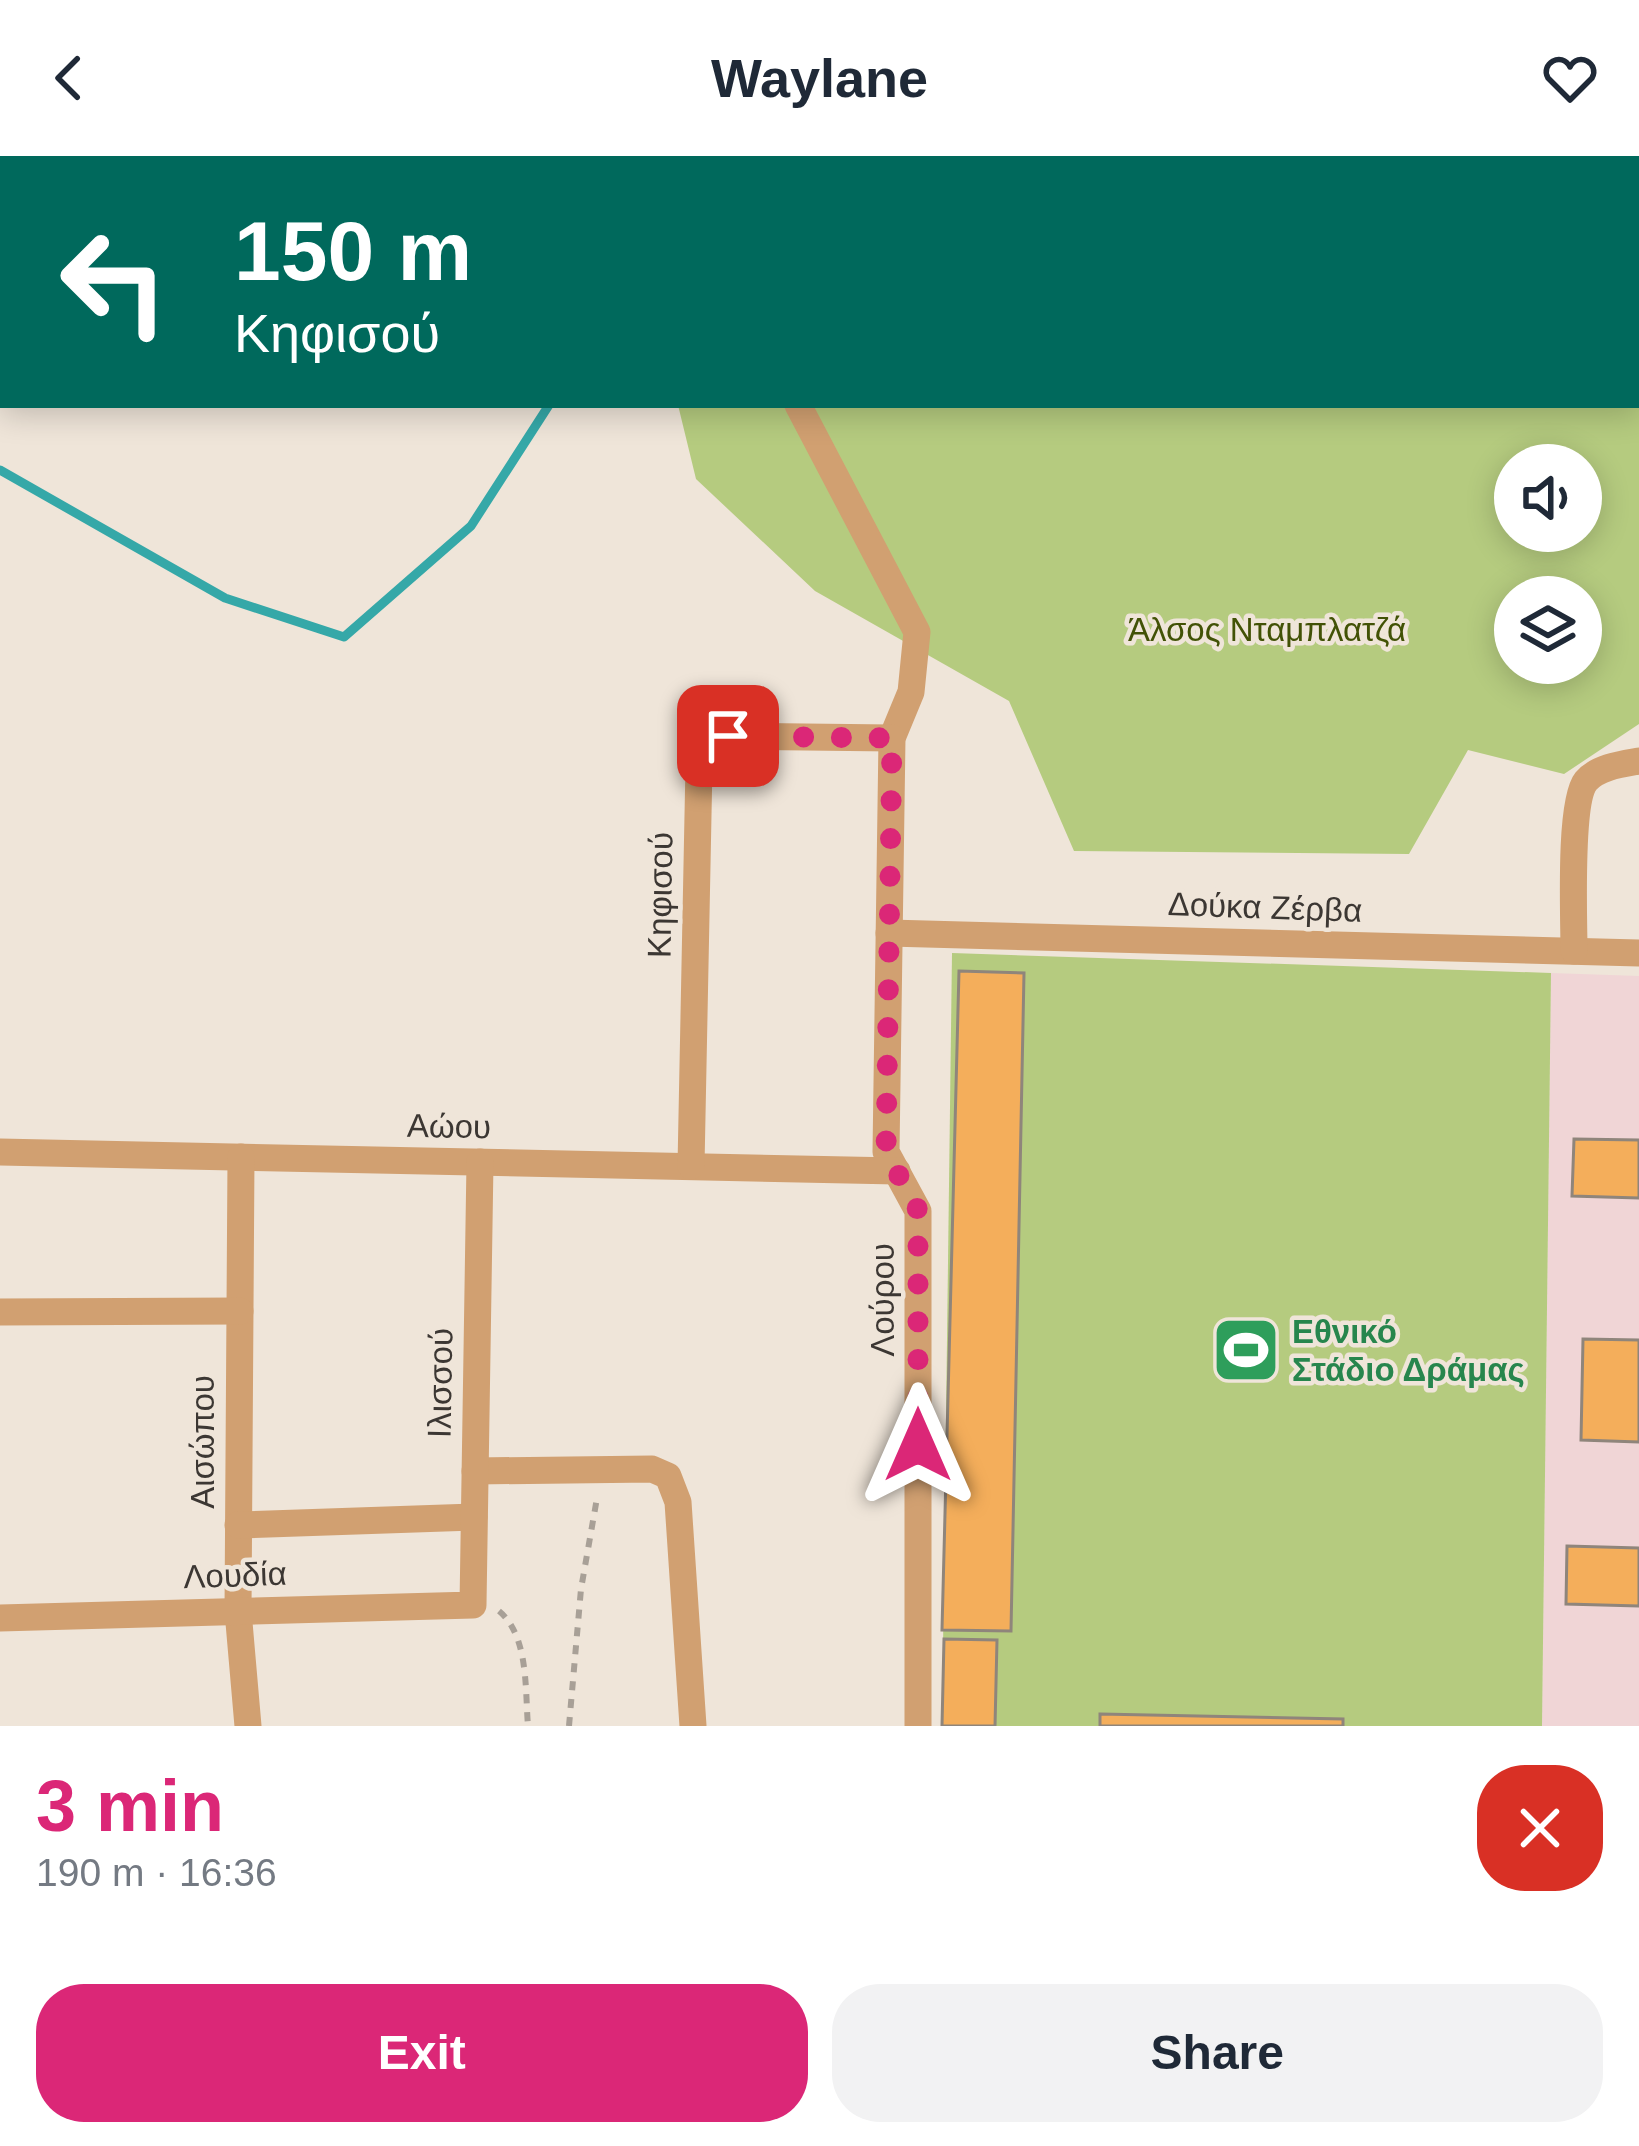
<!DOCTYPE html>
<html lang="en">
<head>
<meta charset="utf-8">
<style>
  :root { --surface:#fff; --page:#f2f2f3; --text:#1f2937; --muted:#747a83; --accent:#db2777 }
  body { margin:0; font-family:Arial,sans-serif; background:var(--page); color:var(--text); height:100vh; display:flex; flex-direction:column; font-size:45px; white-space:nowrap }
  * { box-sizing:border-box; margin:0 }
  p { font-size:39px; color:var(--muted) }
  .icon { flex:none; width:66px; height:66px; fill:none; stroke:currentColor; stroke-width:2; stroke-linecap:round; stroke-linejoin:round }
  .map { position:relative; height:1570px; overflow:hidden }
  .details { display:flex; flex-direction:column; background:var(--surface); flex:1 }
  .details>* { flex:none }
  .guide { position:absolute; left:0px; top:0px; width:1641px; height:252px; box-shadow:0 6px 30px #0003; background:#00695c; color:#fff; overflow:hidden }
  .fabs { position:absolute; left:1494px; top:288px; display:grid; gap:24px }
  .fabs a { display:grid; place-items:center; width:108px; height:108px; border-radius:50%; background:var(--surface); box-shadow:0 6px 30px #0003; font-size:60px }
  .pin { position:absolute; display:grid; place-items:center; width:102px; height:102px; color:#fff; margin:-51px; border-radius:24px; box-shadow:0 6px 18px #0006 }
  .me { position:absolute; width:132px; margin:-66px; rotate:0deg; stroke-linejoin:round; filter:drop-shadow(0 0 9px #0008) }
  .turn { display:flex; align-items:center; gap:42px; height:252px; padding:0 36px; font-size:54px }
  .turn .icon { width:156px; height:156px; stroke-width:2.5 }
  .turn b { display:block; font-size:84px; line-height:102px }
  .round { display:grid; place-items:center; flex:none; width:126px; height:126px; border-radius:48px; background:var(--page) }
  .overview { display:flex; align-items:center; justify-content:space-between; height:204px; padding:0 36px }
  h1 { font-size:72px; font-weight:700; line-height:90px; color:var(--accent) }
  .cta { display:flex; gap:24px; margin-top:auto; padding:24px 36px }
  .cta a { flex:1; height:138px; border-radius:48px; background:var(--accent); color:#fff; font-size:48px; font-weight:700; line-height:138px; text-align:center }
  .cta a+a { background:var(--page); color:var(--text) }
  header { display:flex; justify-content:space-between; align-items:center; height:156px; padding:0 36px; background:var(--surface); font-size:54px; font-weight:700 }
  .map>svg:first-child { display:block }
</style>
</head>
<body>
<header><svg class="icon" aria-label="back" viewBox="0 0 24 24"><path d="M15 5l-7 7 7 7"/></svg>Waylane<svg class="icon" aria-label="heart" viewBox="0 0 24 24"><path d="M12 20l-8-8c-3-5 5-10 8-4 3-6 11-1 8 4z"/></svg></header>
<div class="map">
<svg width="1639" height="1570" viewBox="0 0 1639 1570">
  <rect width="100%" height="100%" fill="#efe5d9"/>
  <!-- education -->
  <polygon fill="#f0d5d6" points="1551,817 1639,820 1639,1570 1542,1570"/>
  <!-- green -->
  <g fill="#b5cb7f" fill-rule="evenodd">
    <path d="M679,0H1639V568L1564,618L1468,594L1409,698L1074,695L1009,545L815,435L696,323L678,249H1638V3H678ZM1515,309H1581V375H1515ZM1515,441H1581V507H1515Z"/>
    <polygon points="952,797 1551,817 1542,1570 942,1570"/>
  </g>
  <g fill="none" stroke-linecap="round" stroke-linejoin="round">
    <!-- stream -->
    <g stroke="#35a8a8" stroke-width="9">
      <polyline points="787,3 797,3"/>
      <polyline points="1543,3 1548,0"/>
      <polyline points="0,314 225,442 344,481 471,370 549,249"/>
    </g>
  </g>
  <!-- building -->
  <g fill="#f4ae5b" stroke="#8f857b" stroke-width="3">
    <polygon points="959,815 1024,817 1011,1475 942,1474"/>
    <polygon points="1574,983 1639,984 1639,1042 1572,1040"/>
    <polygon points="1583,1183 1639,1184 1639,1286 1581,1284"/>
    <polygon points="1567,1390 1639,1392 1639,1450 1566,1448"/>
    <polygon points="944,1483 997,1484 995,1570 942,1570"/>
    <polygon points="1100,1558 1343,1563 1343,1570 1100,1570"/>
  </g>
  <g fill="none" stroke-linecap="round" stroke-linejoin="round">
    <!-- path -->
    <g stroke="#a8a097" stroke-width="6" stroke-dasharray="9 9" stroke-linecap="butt">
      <path d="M499,1455C529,1480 525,1534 528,1570"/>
      <polyline points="569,1570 581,1433 597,1342"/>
    </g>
    <!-- minor -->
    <g stroke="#d1a071" stroke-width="27">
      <polyline points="353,0 353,3"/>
      <polyline points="663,0 665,3"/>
      <polyline points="590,3 590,0"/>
      <polyline points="798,249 917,476 911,536 892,582 886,996 918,1055 918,1570"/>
      <polyline points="889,777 1639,797"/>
      <path d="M1574,795C1574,763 1569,646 1586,625C1598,611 1622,608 1639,605"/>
      <polyline points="0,996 897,1015"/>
      <polyline points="241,1001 238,1455 248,1570"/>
      <path d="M691,1010L699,609C701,588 706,582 728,580L892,582"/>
      <polyline points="0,1156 240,1155"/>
      <polyline points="475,1315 652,1313 668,1320 678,1346 693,1570"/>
      <polyline points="238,1369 474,1361"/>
      <polyline points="0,1462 473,1449 480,1006"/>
    </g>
  </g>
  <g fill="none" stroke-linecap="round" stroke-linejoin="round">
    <!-- route -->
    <polyline stroke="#db2777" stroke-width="21" stroke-dasharray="0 37.8" points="728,580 892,582 886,996 918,1054 918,1289"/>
  </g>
  <!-- icons -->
  <defs>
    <symbol id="stadium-square" viewBox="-11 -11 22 22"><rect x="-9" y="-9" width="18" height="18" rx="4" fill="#2e9e5b" stroke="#efe5d9"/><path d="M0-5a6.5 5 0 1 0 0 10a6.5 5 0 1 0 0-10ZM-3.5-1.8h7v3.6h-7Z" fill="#fff"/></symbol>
  </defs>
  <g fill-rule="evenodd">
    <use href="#stadium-square" x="1208" y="1156" width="76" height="76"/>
  </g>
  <g text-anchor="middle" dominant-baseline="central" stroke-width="9" stroke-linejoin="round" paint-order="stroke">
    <!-- park labels -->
    <g font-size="33" fill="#425206" stroke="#efe5d9">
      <text x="1267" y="473">Άλσος Νταμπλατζά</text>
    </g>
    <!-- street labels -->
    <g font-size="33" fill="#3c3733" stroke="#efe5d9">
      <text transform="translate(660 739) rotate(-89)">Κηφισού</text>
      <text transform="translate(1265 751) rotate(2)">Δούκα Ζέρβα</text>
      <text transform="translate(449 970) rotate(1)">Αώου</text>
      <text transform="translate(882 1144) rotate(-90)">Λούρου</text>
      <text transform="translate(440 1227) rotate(-89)">Ιλισσού</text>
      <text transform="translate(202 1286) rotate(-90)">Αισώπου</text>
      <text transform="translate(235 1419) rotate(-2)">Λουδία</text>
    </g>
    <!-- leisure labels -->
    <g font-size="33" font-weight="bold" fill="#27864d" stroke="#efe5d9" text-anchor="start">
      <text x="1292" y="1175">Εθνικό<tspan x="1292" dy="38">Στάδιο Δράμας</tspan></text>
    </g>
  </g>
</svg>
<div class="fabs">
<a><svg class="icon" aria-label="sound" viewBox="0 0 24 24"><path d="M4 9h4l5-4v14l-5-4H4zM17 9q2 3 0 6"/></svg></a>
<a><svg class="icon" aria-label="layers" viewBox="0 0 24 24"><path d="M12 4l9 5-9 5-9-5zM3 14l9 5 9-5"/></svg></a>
</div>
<div class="pin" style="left:728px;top:580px;background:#d93025"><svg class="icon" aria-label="arrive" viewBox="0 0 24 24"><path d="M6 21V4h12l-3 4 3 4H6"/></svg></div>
<svg class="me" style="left:918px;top:1289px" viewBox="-20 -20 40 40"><path d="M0-17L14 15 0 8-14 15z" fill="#db2777" stroke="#fff" stroke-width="4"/></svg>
<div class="guide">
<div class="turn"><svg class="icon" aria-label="left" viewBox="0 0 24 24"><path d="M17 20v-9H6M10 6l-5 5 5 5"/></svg><div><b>150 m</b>Κηφισού</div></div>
</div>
</div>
<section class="details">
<div class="overview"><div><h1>3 min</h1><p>190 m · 16:36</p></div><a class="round" style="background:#d93025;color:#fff"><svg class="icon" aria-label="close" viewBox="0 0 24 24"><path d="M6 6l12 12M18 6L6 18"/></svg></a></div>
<div class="cta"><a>Exit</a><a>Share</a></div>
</section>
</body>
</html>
